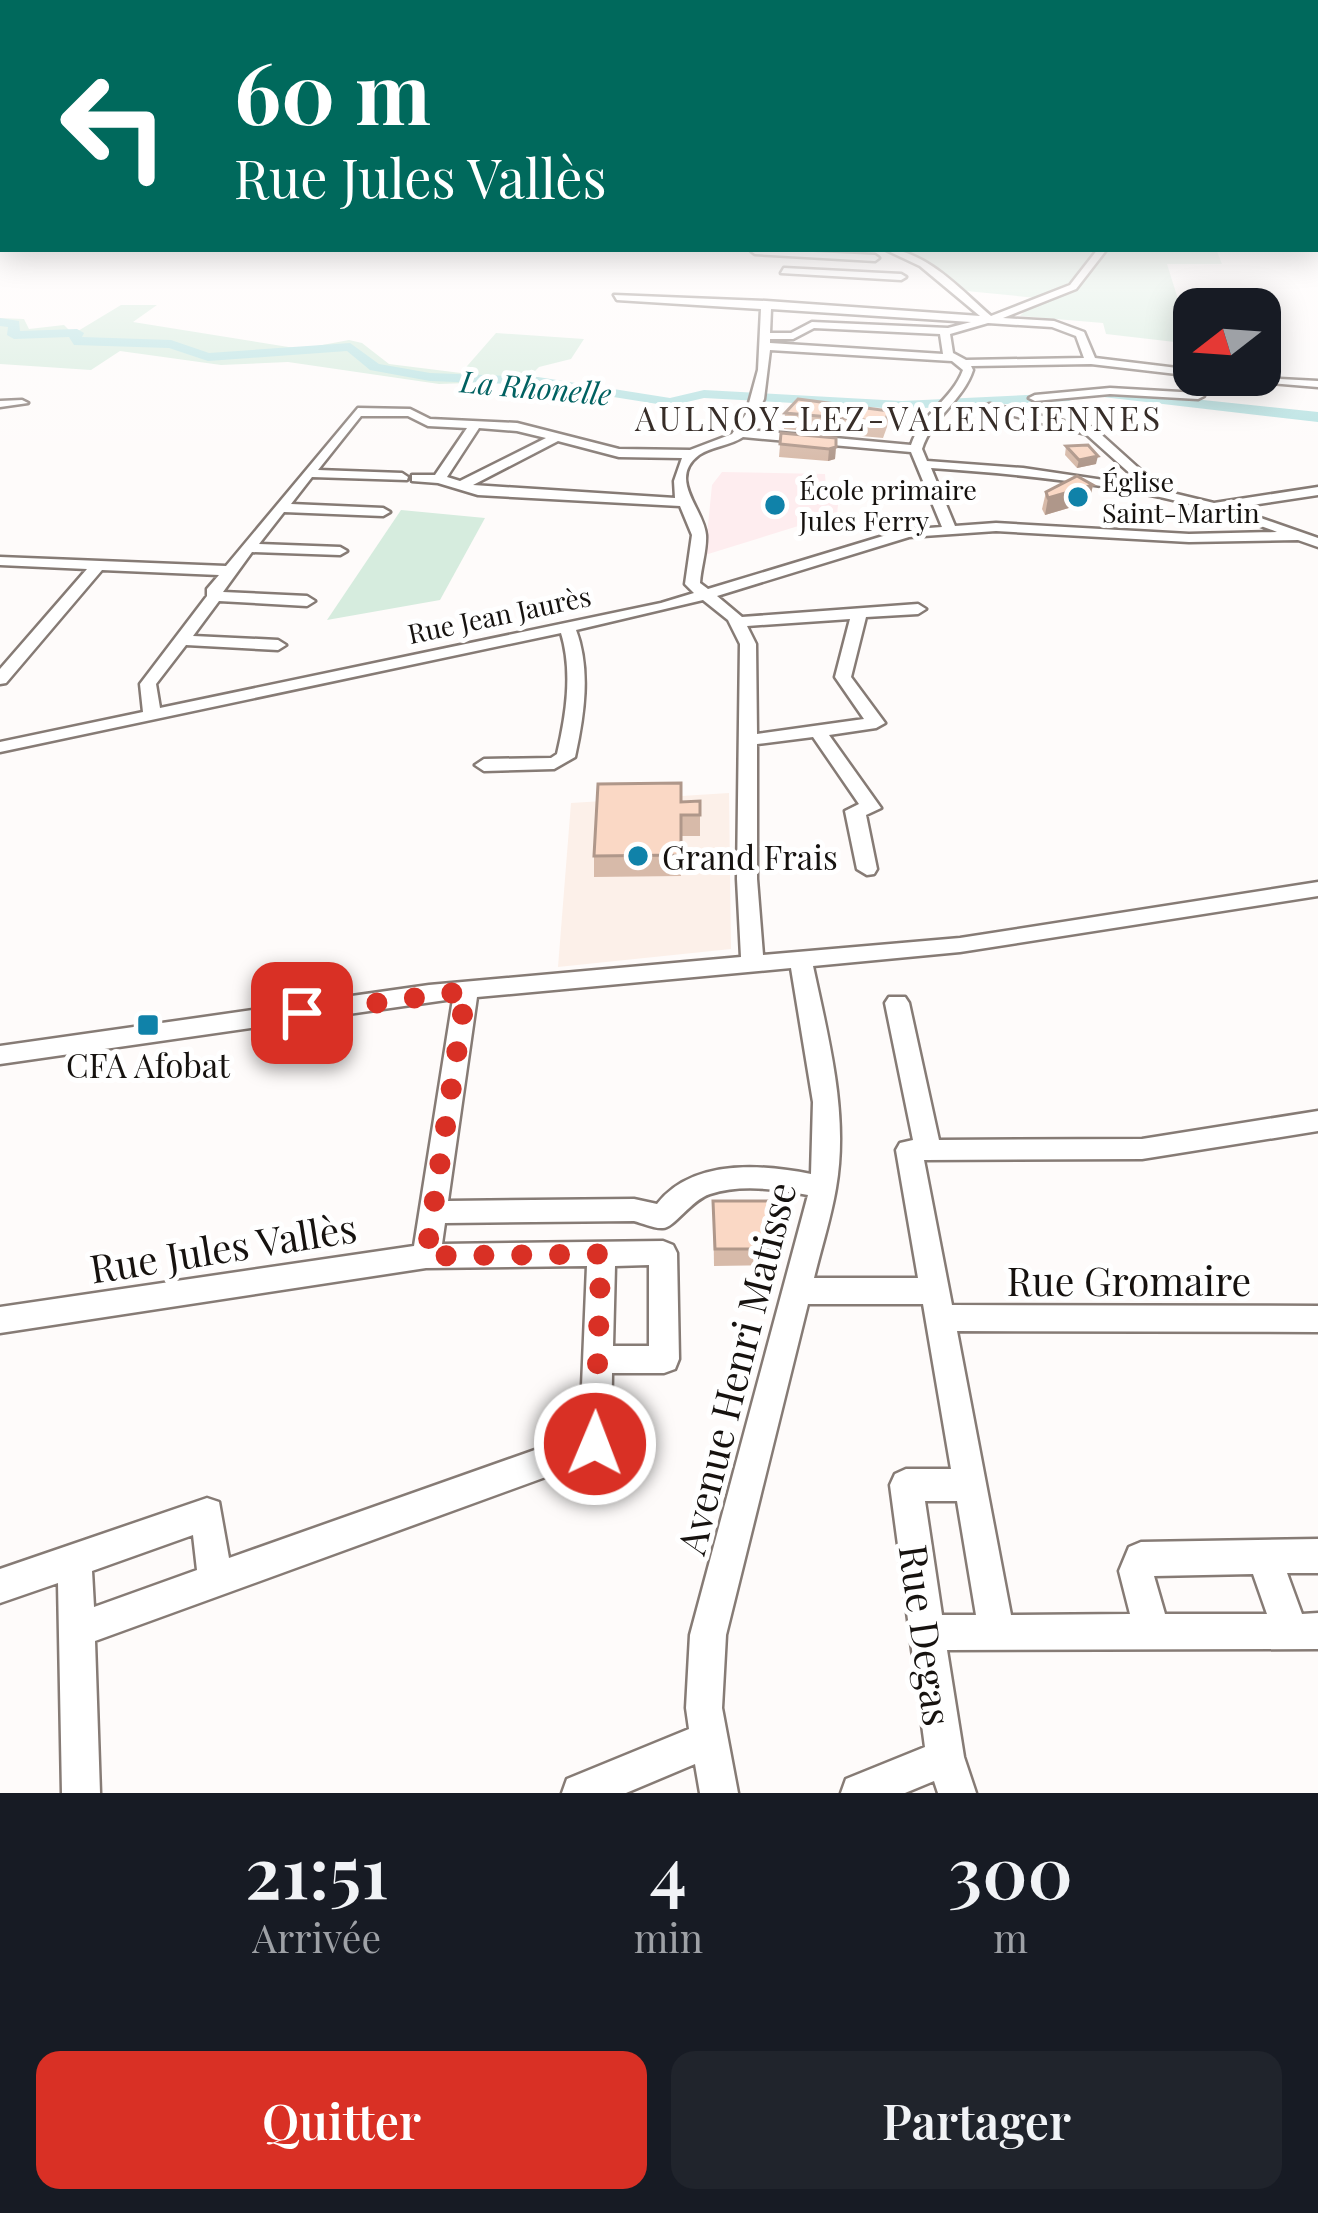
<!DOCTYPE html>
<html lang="fr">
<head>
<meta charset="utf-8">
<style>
  :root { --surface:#171b24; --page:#20242c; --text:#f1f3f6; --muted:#9ea1a6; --accent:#d93025 }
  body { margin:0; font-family:"Playfair Display",serif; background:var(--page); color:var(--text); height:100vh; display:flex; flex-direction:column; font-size:45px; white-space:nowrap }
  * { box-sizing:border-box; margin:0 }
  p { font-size:39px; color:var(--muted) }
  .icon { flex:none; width:66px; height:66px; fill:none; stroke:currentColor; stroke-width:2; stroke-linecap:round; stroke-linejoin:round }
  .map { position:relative; height:1793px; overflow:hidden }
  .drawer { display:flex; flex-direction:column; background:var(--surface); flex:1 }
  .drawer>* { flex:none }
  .guide { position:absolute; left:0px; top:0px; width:1320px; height:252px; box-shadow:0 6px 30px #0003; background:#00695c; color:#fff; overflow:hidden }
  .needle { width:78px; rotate:253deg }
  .fabs { position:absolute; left:1173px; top:288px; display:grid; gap:24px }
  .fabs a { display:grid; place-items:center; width:108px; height:108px; border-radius:24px; background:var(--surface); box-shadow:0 6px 30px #0003; font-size:60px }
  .pin { position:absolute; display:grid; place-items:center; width:102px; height:102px; color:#fff; margin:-51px; border-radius:24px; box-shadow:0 6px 18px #0006 }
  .me { position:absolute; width:132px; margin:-66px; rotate:1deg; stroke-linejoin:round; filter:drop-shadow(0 0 9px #0008) }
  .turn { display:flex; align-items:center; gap:42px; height:252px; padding:0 36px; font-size:54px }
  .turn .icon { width:156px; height:156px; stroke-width:2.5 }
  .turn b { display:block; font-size:84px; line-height:102px }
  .eta { display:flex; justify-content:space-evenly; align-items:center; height:204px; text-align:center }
  .eta b { font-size:72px; font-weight:600; line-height:84px }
  .action { display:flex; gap:24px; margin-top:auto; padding:24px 36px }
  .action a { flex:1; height:138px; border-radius:24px; background:var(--accent); color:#fff; font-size:48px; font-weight:600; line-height:138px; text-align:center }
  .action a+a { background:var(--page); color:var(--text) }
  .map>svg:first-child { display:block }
</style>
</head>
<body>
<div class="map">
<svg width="1318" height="1793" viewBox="0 0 1318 1793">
  <rect width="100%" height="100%" fill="#fefbfa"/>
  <!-- built -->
  <polygon fill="#fcf0e9" points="729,793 731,949 558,967 571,803"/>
  <!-- industrial -->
  <polygon fill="#feedef" points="722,472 825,474 826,488 840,488 837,514 705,555 712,485"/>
  <!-- green -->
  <g fill="#d6ecde">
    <polygon points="883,249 1216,249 1222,264 1167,264 1192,344 1106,334 1103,323 1020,316 1037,298 956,290 926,263"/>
    <polygon points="121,305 157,305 133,322 301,349 349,340 362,343 389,364 461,373 496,333 584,339 571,359 539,367 525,381 439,384 288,362 221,365 120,351 91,370 0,364 0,318 24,319 29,329 64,325 73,334"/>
    <polygon points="401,510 485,518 440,600 327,620"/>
  </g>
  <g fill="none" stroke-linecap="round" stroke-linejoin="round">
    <!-- river -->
    <g fill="#b5e1e1" fill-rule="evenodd">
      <polygon points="0,318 19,321 20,331 77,329 84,333 82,337 171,340 209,353 350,343 379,364 430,373 538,377 670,398 704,390 902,401 1069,393 1076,397 1069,401 902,409 704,398 670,406 538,385 430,381 370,370 347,351 208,361 169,348 74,345 69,337 14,339 7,335 8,327 0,326"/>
      <polygon points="1108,390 1318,412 1318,422 1103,397 1101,394"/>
    </g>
    <defs>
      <g id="minor">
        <polygon points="753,249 875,255 879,258 875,261 755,254 751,251"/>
        <path d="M884,249C925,249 962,291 991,316L1070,285L1098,249H1107L1076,289L1003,318L1054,321L1084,332L1095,358L1194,370V375H1198L1194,376L1091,364L971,366L973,370C963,401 932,417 922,449L927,461L1023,468L1144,486L1086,434L986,409V405L990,404L1094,428L1164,491L1214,503L1318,487V495L1232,508L1318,538V547L1298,540L1189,542L996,531L909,537L717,596L742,617L918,604L926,609L918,614L866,617L851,677L885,723L876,728L829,735L881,808L866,815L877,869L874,874L867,875L857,869L845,811L859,804L813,737L757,744V879L763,955L960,938L1318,882V896L960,952L813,966C828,1037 849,1114 836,1188C831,1218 821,1249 814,1278H918L896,1150L900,1143L913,1140L885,1003L889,997H905L909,1003L939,1140L1142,1139L1318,1111V1131L1142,1159L924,1160L952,1305L1318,1306V1332L957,1331L1011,1615L1130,1614L1119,1571L1129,1547L1141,1542L1318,1539V1573H1287L1302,1614L1318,1613V1649L947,1650L964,1757L976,1793H938L934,1781L905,1793H841L846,1779L925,1747L890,1485L895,1474L906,1469H951L923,1304H808L726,1635L722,1708L738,1793H700L695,1764L626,1793H562L567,1779L689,1729L686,1708L690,1635L808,1195C776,1189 741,1184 710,1194C691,1200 674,1228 663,1228C655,1229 642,1223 634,1221L445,1223L442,1244L663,1241L673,1245L677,1253L679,1359L675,1369L664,1373H612L611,1444L606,1455L95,1641L100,1793H62L58,1583L0,1603V1569L207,1498L219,1502L229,1558L580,1434L587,1266L426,1268L0,1333V1307L414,1246L453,999L0,1064V1046L429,985L741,957L737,879L740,644L728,620L703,600L576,630C591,670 584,716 575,757L554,769L484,771L475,765L484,759L551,758L557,754C566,716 573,672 561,633L0,752V742L143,712L140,684L207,596V589L219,575L102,570L6,683L0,684V669L87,569L0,565V557L226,566L358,408L410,409L430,419L517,423L619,449L690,450L732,434L746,414L758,370L761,309L617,300L614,295L766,301L980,316L920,266ZM771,309L971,322L948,328L812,322L791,333H770ZM988,323L1052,327L1076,336L1084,358L966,360L953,353L950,334ZM814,328L940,334L943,354L770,343V339H793ZM770,350L952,361L963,370C952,400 921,414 911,445L749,430L764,399ZM361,416H408L428,426L467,428L435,475H412V481L438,483L478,495L680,506L692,535L685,584L694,593L661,603L160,708L156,684L186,645L278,650L286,645L278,640L193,636L219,601L307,606L315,601L307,596L223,592L252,552L340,555L347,551L340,547L259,544L284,512L383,516L390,512L383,508L291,504L312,477L407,480L408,477L402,473L318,470ZM479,428L517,431L546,438L460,481L447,477ZM743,437L911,452L942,527L903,530L708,589L700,583C701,567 707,550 706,535C704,509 667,479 699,455C712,446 730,446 743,437ZM558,441L619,457L682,458L674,481L675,498L473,485ZM931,468C1048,476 1167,489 1277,532L1189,534L996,523L955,526ZM850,619L835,677L864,719L757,734L756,644L747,626ZM791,968L813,1102L811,1174C761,1164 692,1159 657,1204L634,1199L448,1201L477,997ZM649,1265V1346H613L615,1266ZM925,1501H957L976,1615H942ZM193,1535L197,1570L94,1607L92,1571ZM1253,1574L1267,1614H1165L1154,1576Z"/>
        <polygon points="784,268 901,274 906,277 901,280 781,273"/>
        <polygon points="1205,375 1318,381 1318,387 1210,378"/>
        <polygon points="1110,388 1198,393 1204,396 1198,399 1110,394 1035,401 1029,398 1035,395"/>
        <polygon points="0,401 22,400 28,403 0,407"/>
      </g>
      <polyline id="highway" points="0,222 3,220"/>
    </defs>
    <!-- minor casing -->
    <use href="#minor" stroke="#867b75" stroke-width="5"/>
    <!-- highway casing -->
    <use href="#highway" stroke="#867b75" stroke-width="34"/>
    <!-- minor -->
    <use href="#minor" fill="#fff" fill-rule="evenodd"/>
    <!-- highway -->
    <use href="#highway" stroke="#fff" stroke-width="30"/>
  </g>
  <!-- wall -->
  <g fill="#d7baa9">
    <polygon points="889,411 887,427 883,438 784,429 785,413"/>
    <polygon points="781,433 836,438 835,459 828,461 779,457"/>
    <polygon points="1066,446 1096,464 1077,468 1065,455"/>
    <polygon points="1093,485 1089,502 1045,515 1042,509 1046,492"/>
    <polygon points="700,801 700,836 681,836 681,876 594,877 594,856 681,802"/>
    <polygon points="713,1201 775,1249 773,1265 714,1266"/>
  </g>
  <!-- shaded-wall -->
  <g fill="#af978a">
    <polygon points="836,447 835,459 828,461 829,449"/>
    <polygon points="1098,456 1096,464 1077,468 1079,460"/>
    <polygon points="1093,485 1089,502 1045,515 1048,498"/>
  </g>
  <!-- building -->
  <g fill="#fad8c5" stroke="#af978a" stroke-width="3">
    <polygon points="798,399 889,411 885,422 785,413"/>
    <polygon points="781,433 836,438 836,447 829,449 780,444"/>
    <polygon points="1088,445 1098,456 1079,460 1066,446"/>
    <polygon points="1077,476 1093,485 1048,498 1046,492"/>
    <polygon points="681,783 681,802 700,801 700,815 681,815 681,855 594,856 598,784"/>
    <polygon points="713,1201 771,1201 775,1249 715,1249"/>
  </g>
  <!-- sky -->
  <linearGradient id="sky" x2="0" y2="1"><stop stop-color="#93c6e5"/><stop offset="0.46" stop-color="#fffdfd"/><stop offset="1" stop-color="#fffdfd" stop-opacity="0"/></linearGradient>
  <rect width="1318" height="468" fill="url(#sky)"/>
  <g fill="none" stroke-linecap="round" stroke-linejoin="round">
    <!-- route -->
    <polyline stroke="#d93025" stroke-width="21" stroke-dasharray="0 37.8" points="302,1013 466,991 426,1256 601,1254 595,1444"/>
  </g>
  <!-- markers -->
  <g fill="#1082a9" stroke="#fff" stroke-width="4.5">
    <circle cx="1078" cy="497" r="12"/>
    <circle cx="775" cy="505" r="12"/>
    <circle cx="638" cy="856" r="12"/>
    <rect x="136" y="1013" width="24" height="24" rx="6"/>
  </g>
  <g text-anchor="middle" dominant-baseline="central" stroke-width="10" stroke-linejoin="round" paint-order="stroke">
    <!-- far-poi labels -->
    <g font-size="27" fill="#16120f" stroke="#fff" text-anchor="start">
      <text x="1102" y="481">Église<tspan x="1102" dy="31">Saint-Martin</tspan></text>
      <text x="799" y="489">École primaire<tspan x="799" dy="31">Jules Ferry</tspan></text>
    </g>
    <!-- far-street labels -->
    <g font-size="27" fill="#16120f" stroke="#fff">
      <text transform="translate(499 614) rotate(-12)">Rue Jean Jaurès</text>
    </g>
    <!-- far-water labels -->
    <g font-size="30" font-style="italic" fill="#006161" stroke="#fff">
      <text transform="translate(536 387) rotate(5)">La Rhonelle</text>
    </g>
    <!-- far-quarter labels -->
    <g font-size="33" letter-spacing="3" fill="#372d28" stroke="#fff">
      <text x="899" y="417">AULNOY-LEZ-VALENCIENNES</text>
    </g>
    <!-- poi labels -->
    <g font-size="33" fill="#16120f" stroke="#fff" text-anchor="start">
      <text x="662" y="856">Grand Frais</text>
      <text x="148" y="1064" text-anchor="middle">CFA Afobat</text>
    </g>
    <!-- near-street labels -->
    <g font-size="39" fill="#16120f" stroke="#fff">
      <text transform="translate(223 1247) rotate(-9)">Rue Jules Vallès</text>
      <text x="1129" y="1280">Rue Gromaire</text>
      <text transform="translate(735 1368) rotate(-76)">Avenue Henri Matisse</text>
      <text transform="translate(927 1635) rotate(82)">Rue Degas</text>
    </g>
  </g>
</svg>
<div class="fabs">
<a><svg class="needle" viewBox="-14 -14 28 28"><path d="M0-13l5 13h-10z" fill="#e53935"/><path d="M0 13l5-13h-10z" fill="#9ea1a6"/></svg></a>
</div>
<div class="pin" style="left:302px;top:1013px;background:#d93025"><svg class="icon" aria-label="arrive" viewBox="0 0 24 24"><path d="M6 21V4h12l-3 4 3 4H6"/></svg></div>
<svg class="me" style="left:595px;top:1444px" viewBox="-20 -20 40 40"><circle r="17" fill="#d93025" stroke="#fff" stroke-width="3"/><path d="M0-11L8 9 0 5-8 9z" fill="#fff"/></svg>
<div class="guide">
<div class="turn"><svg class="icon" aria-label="left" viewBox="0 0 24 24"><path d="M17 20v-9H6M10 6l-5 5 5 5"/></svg><div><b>60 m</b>Rue Jules Vallès</div></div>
</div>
</div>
<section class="drawer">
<div class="eta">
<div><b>21:51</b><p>Arrivée</p></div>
<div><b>4</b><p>min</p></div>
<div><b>300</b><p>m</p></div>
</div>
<div class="action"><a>Quitter</a><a>Partager</a></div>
</section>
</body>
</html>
